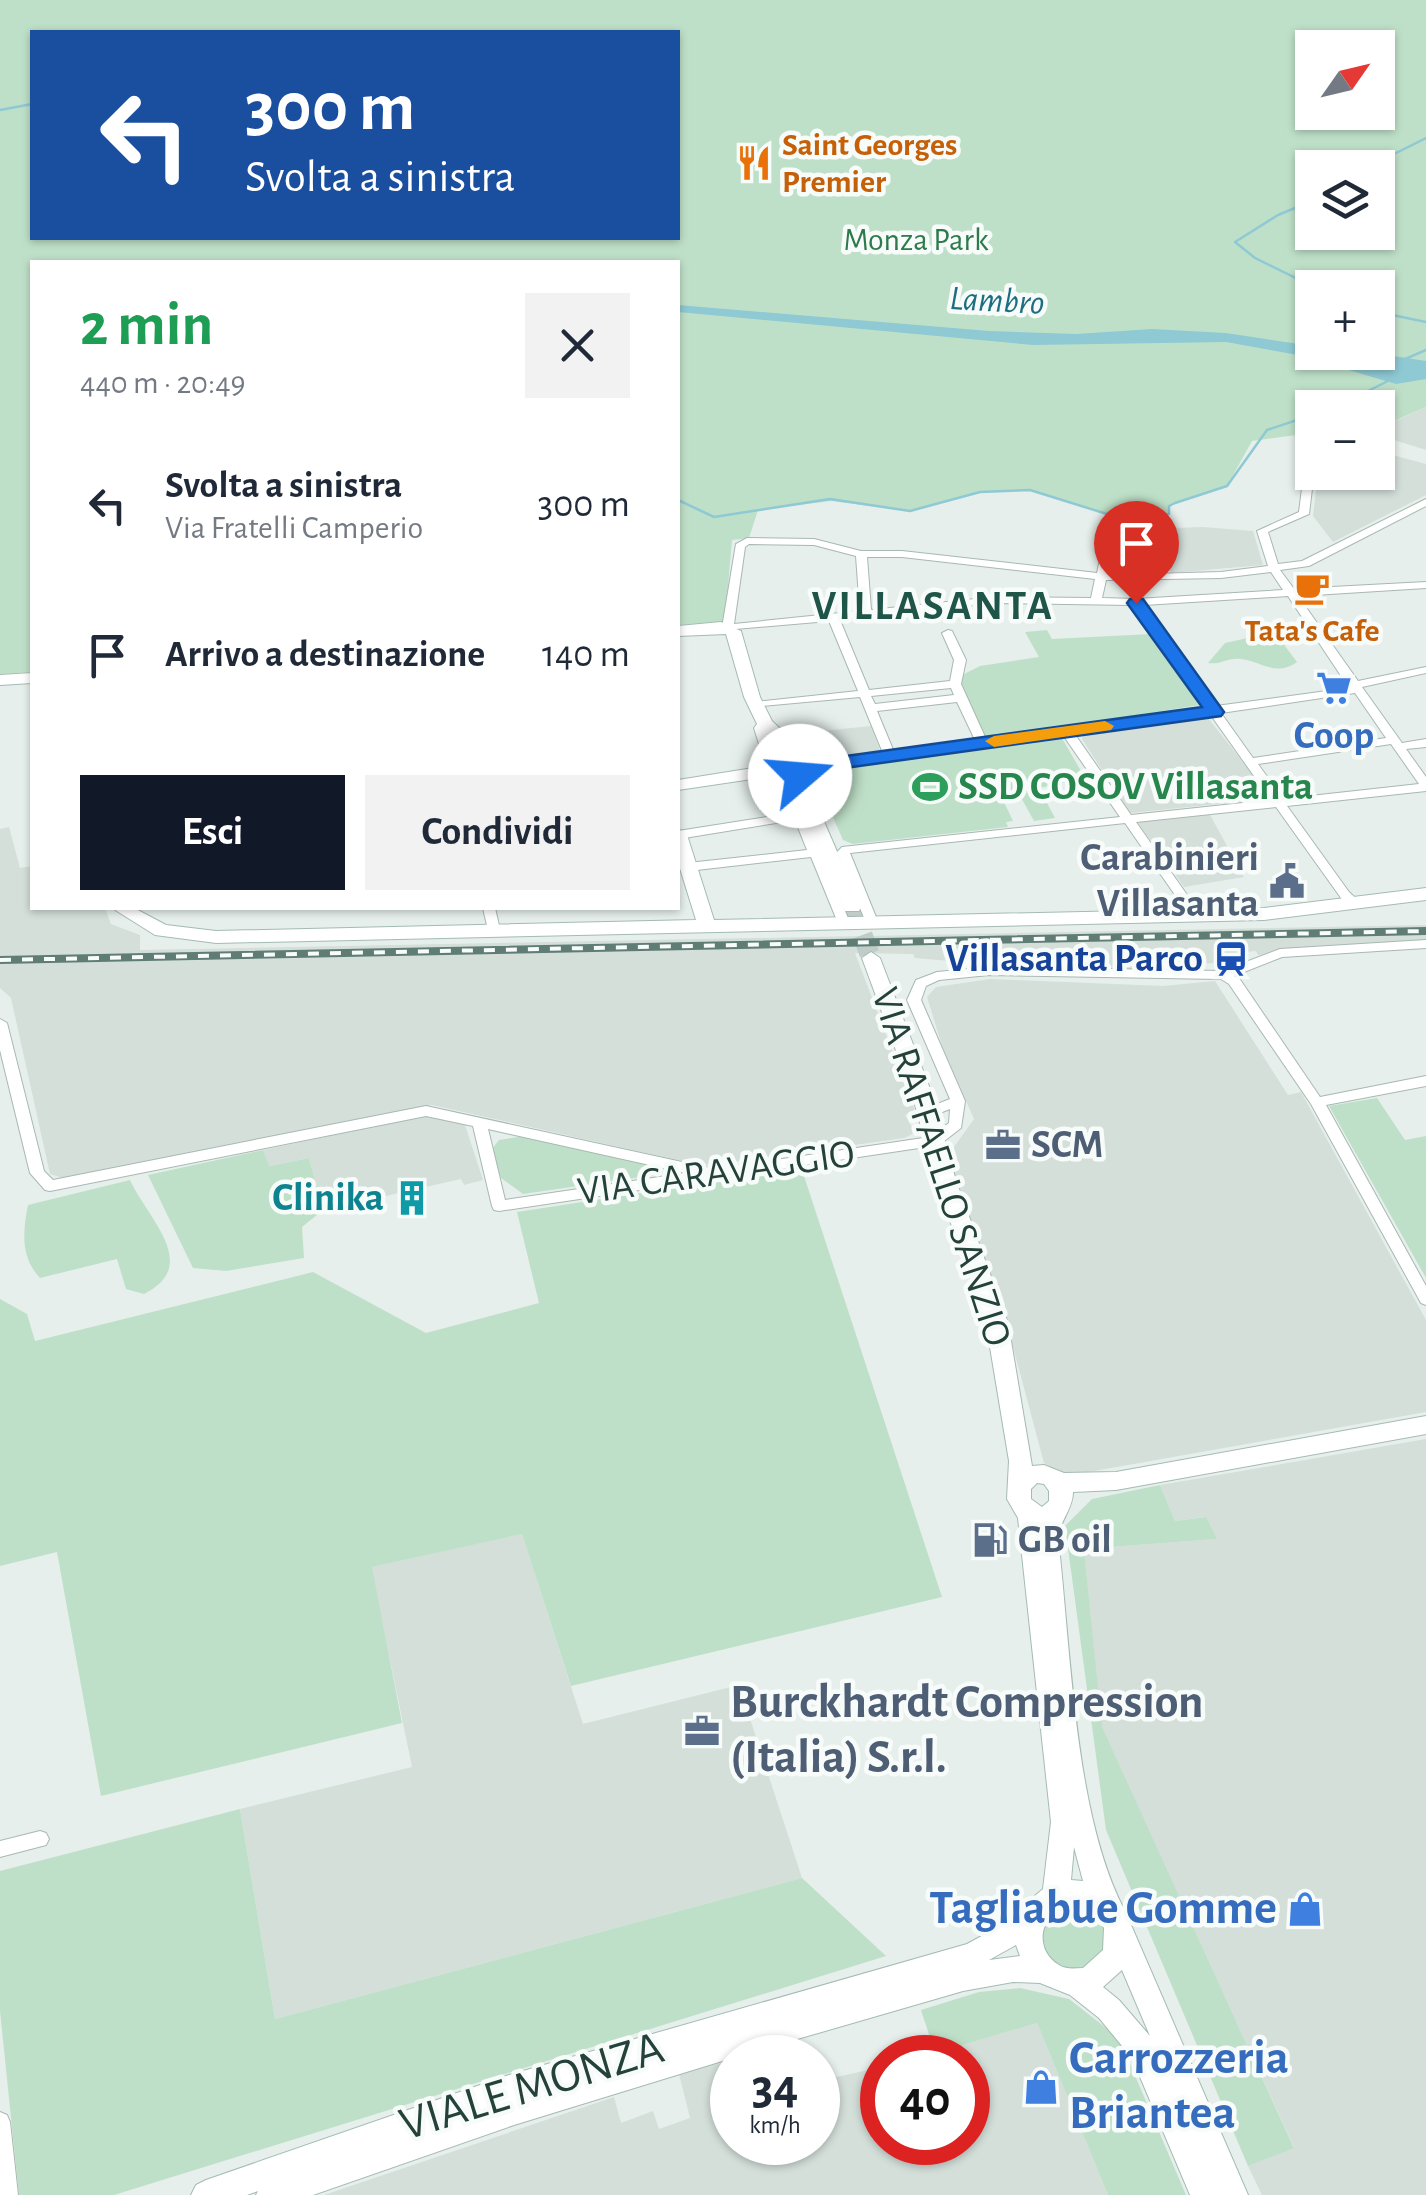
<!DOCTYPE html>
<html lang="it">
<head>
<meta charset="utf-8">
<style>
  :root { --surface:#fff; --page:#f2f2f3; --text:#1f2937; --muted:#747a83; --accent:#111827 }
  body { margin:0; font-family:"Alegreya Sans",sans-serif; background:var(--page); color:var(--text); height:100vh; display:flex; flex-direction:column; font-size:38px; white-space:nowrap }
  * { box-sizing:border-box; margin:0 }
  p { font-size:32px; color:var(--muted) }
  .icon { flex:none; width:55px; height:55px; fill:none; stroke:currentColor; stroke-width:2; stroke-linecap:round; stroke-linejoin:round }
  .map { position:relative; flex:1; overflow:hidden }
  .drawer { position:absolute; left:30px; top:260px; width:650px; height:650px; display:flex; flex-direction:column; background:var(--surface); border-radius:0px; box-shadow:0 2px 8px #0004 }
  .drawer>* { flex:none }
  .top-card { position:absolute; left:30px; top:30px; width:650px; height:210px; border-radius:0px; box-shadow:0 2px 8px #0004; background:#1a4fa0; color:#fff; overflow:hidden }
  .needle { width:65px; rotate:56deg }
  .buttons { position:absolute; left:1295px; top:30px; display:grid; gap:20px }
  .buttons a { display:grid; place-items:center; width:100px; height:100px; border-radius:0px; background:var(--surface); box-shadow:0 2px 8px #0004; font-size:50px }
  .speed { position:absolute; left:710px; top:2035px; display:flex; gap:20px; font-size:50px; font-weight:700; text-align:center }
  .speed>* { display:grid; place-content:center; width:130px; height:130px; border-radius:50%; background:var(--surface); box-shadow:0 2px 8px #0004; line-height:1 }
  .speed small { font-size:25px; font-weight:400 }
  .speed .limit { border:15px solid #d22; background:#fff; color:#111 }
  .pin { position:absolute; display:grid; place-items:center; width:85px; height:85px; color:#fff; margin:-102px -42px; border-radius:50% 50% 50% 0; rotate:-45deg; box-shadow:0 0 10px #0007 }
  .pin .icon { rotate:45deg }
  .me { position:absolute; width:110px; margin:-55px; rotate:72deg; stroke-linejoin:round; filter:drop-shadow(0 0 8px #0008) }
  .turn { display:flex; align-items:center; gap:35px; height:210px; padding:0 50px; font-size:45px }
  .turn .icon { width:130px; height:130px; stroke-width:2.5 }
  .turn b { display:block; font-size:70px; line-height:85px }
  .round { display:grid; place-items:center; flex:none; width:105px; height:105px; border-radius:0px; background:var(--page) }
  .headline { display:flex; align-items:center; justify-content:space-between; height:170px; padding:0 50px }
  h1 { font-size:60px; font-weight:700; line-height:75px; color:#1e9e55 }
  .primary-button { display:flex; gap:20px; margin-top:auto; padding:20px 50px }
  .primary-button a { flex:1; height:115px; border-radius:0px; background:var(--accent); color:#fff; font-size:40px; font-weight:700; line-height:115px; text-align:center }
  .primary-button a+a { background:var(--page); color:var(--text) }
  ul { padding:0; list-style:none }
  li { display:flex; align-items:center; gap:30px; height:150px; padding:0 50px }
  li div { flex:1 }
  li b { display:block; font-size:38px }
  li em { font-style:normal }
  .map>svg:first-child { display:block }
</style>
</head>
<body>
<div class="map">
<svg width="1426" height="2195" viewBox="0 0 1426 2195">
  <rect width="100%" height="100%" fill="#e6efeb"/>
  <!-- built -->
  <g fill="#d4dfda">
    <polygon points="1426,407 1426,450 1378,435 1378,429"/>
    <polygon points="1378,451 1426,464 1426,495 1333,542 1313,516 1318,473 1378,472"/>
    <polygon points="1203,527 1253,531 1263,565 1171,573 1168,566 1123,569 1115,541 1120,530"/>
    <polygon points="1208,718 1268,794 1267,799 1130,813 1082,739 1084,733"/>
    <polygon points="871,726 881,753 814,762 783,735"/>
    <polygon points="1209,813 1244,877 1184,887 1137,822"/>
    <polygon points="9,827 20,868 32,866 32,908 105,908 111,924 140,935 140,950 1426,925 1426,941 1258,955 1256,951 1243,952 1246,964 1193,963 1193,969 1062,971 915,958 913,954 855,953 915,1111 905,1115 915,1133 904,1138 704,1166 432,1105 75,1182 50,1174 11,998 0,988 0,829"/>
    <polygon points="990,979 1163,986 1215,981 1288,1095 1301,1092 1426,1320 1426,1412 1066,1476 1044,1463 1004,1313 946,1158 974,1119 942,1046 927,997 936,987"/>
    <polygon points="427,1115 464,1122 483,1180 464,1185 461,1179 323,1210 309,1158 268,1166 263,1150"/>
    <polygon points="1426,1439 1426,2195 1262,2195 1248,2166 1294,2147 1101,1727 1084,1549 1216,1539 1205,1517 1175,1521 1160,1485"/>
    <polygon points="522,1534 583,1724 739,1685 802,1878 275,2019 240,1809 412,1767 371,1567"/>
    <polygon points="1037,2023 1108,2195 324,2195 614,2097 621,2123 653,2111 659,2129 690,2118 679,2074 732,2060 732,2142 818,2142 818,2081 882,2067 882,2142 968,2142 968,2058 920,2057"/>
  </g>
  <!-- green -->
  <g fill="#bfe0c8" fill-rule="evenodd">
    <path d="M0,0H1426V407L1378,428V408H1312V433L1252,441L1227,486L1169,505V514L1124,519L1120,530L1107,529L1111,515L1030,490L980,492L910,511L831,501L758,510L749,538L732,540L725,621L678,625V262H32V672L0,674ZM32,32H678V238H32ZM1312,48H1378V112H1312ZM1312,168H1378V232H1312ZM1312,288H1378V352H1312Z"/>
    <polygon points="1047,630 1052,639 1151,634 1200,705 985,739 958,677 980,666 1039,657 1025,632"/>
    <path d="M1270,633L1279,638L1297,662C1276,677 1263,662 1241,659C1228,657 1221,665 1208,663L1225,643Z"/>
    <polygon points="1059,733 1085,778 1039,788 1055,818 1034,821 1018,792 1001,796 1013,821 1006,822 1008,827 853,844 843,840 816,779 839,766 885,760 887,763"/>
    <polygon points="1377,1098 1405,1140 1426,1136 1426,1278 1329,1106"/>
    <polygon points="525,1136 669,1170 669,1173 523,1194 501,1178 492,1149 499,1140"/>
    <polygon points="263,1150 269,1166 309,1158 323,1210 302,1227 304,1258 226,1271 193,1268 148,1175"/>
    <polygon points="778,1172 804,1176 942,1597 571,1686 522,1534 372,1567 402,1723 101,1796 57,1552 0,1566 0,1299 27,1314 35,1341 313,1272 426,1333 539,1303 517,1212"/>
    <path d="M130,1180C147,1218 202,1265 144,1294L126,1289L117,1259L40,1278C20,1257 23,1231 28,1205Z"/>
    <polygon points="1160,1485 1175,1521 1206,1517 1217,1539 1084,1549 1102,1727 1294,2148 1248,2166 1106,1830 1065,1526 1092,1499"/>
    <polygon points="240,1809 275,2019 802,1878 886,1956 114,2195 19,2195 0,2011 0,1871"/>
    <polygon points="1064,1902 1090,1907 1112,1938 1096,1968 1060,1969 1041,1953 1038,1920"/>
    <polygon points="1020,1988 1069,1999 1119,2038 1186,2195 1108,2195 1037,2023 935,2053 921,2010 979,1992"/>
  </g>
  <!-- water -->
  <polygon fill="#8ec9d4" points="678,305 989,331 1076,334 1152,329 1226,333 1312,346 1312,352 1380,354 1426,361 1426,379 1396,384 1298,355 1226,342 1033,345 678,312"/>
  <g fill="none" stroke-linecap="round" stroke-linejoin="round">
    <!-- stream -->
    <g stroke="#8ec9d4" stroke-width="2.5">
      <polyline points="0,110 32,104"/>
      <polyline points="1378,170 1392,155 1426,138"/>
      <polyline points="1312,201 1278,215 1235,242 1255,258 1316,288"/>
      <polyline points="1378,312 1426,322"/>
      <polyline points="1403,360 1426,350"/>
      <polyline points="1334,408 1390,380"/>
      <polyline points="678,500 714,517 830,499 910,511 980,492 1030,490 1123,519 1169,514 1169,506 1175,503 1227,486 1267,430 1312,415"/>
    </g>
    <!-- secondary-tunnel -->
    <polyline stroke="#bfccc8" stroke-width="20" stroke-dasharray="20 10" stroke-linecap="butt" points="852,907 871,958"/>
    <defs>
      <g id="street">
        <path d="M1312,446L1314,472L1309,514L1268,532L1278,564L1302,561L1426,499V506L1309,566L1280,570L1294,589L1426,582V588L1298,596L1358,681L1426,667V673L1362,687L1402,743L1426,739V747L1406,749L1426,777V791L1287,806L1349,892L1363,905L1361,908H1353L1341,898L1276,807L1136,822L1199,912L1201,915L1199,918H1191L1125,823L850,853L878,922L877,925H867L837,852L842,847L1120,817L1063,735L806,770L804,767L806,764L810,763L883,753L860,697L751,707V703L755,702L858,691L829,621L724,630L722,628L736,544L747,538L814,539L861,551H902L1097,573L1102,550L1107,547L1112,550L1107,574L1116,575L1221,572L1268,566L1257,531L1299,512L1307,449ZM749,544L814,545L856,556L860,611L734,624L745,547ZM867,557H902L1095,579L1091,598L994,597L871,610ZM1271,572L1283,590L1136,599L1102,598L1106,580L1221,578ZM1288,596L1349,688L1216,706L1144,605ZM994,603L1133,605L1206,708L986,739L961,684L966,660L952,631L948,630L942,633L954,660L950,681L869,690L840,620L861,617L866,619L871,616ZM951,688L954,695L875,704L871,696ZM1355,693L1386,738L1253,758L1221,713ZM957,702L975,740L894,752L877,711ZM1210,714L1271,800L1131,815L1074,733ZM1391,744L1419,784L1283,799L1258,764Z"/>
        <polygon points="785,777 791,781 850,923 849,926 839,926 838,923 811,857 688,871 682,867 688,863 807,850 795,820 678,839 678,831 792,813 779,781"/>
        <polygon points="483,908 495,908 500,930 499,933 489,933 488,930"/>
        <path d="M1426,940V948L1282,957L1234,976L1239,978L1320,1097L1426,1076V1086L1326,1105L1426,1286V1305L1421,1303L1311,1104L1229,984L1221,979L989,975L939,980L926,986L921,1000L965,1101L961,1128L939,1145L499,1211L494,1210L492,1206L473,1126L426,1116L50,1191L45,1190L30,1173L0,1050V1019L7,1023L44,1171L53,1180L426,1106L714,1169L930,1137L949,1123L950,1109L927,1118L920,1113L922,1110L950,1099L907,1000L916,980L937,972L989,967L1222,971L1280,949ZM488,1129L686,1173L505,1200Z"/>
        <polygon points="40,1831 46,1833 49,1839 46,1845 0,1857 0,1841"/>
        <polygon points="0,2112 7,2115 10,2122 18,2195 0,2195"/>
      </g>
      <g id="secondary">
        <path d="M721,622L741,631L760,697L772,721L818,765L816,803L861,907L859,911H845L843,907L799,805L772,776L678,790V780L766,766L754,728L757,724L744,697L726,634L678,636V626ZM777,747L800,766L799,785L784,768Z"/>
        <polygon points="32,673 32,683 0,685 0,675"/>
        <polygon points="678,829 687,835 714,920 1264,908 1426,888 1426,900 1264,920 216,943 155,935 112,908 134,908 166,925 216,931 696,920 678,862"/>
        <path d="M871,952L880,958L932,1094L956,1181L1008,1323L1032,1466L1044,1465L1064,1473L1116,1472L1426,1416V1434L1116,1490L1073,1492C1073,1509 1060,1520 1058,1538C1071,1648 1074,1816 1125,1911L1248,2195H1190L1132,2058L1099,2018L1070,1995L1040,1983L1013,1982L963,1991L732,2058L514,2125L313,2195H256L258,2191L247,2195H191L196,2185L206,2180L509,2075L967,1944L1022,1914L1030,1900L1043,1889L1051,1822L1018,1518L1007,1499L1009,1461L986,1323L936,1181L912,1094L862,958ZM1037,1483L1044,1484L1049,1491V1501L1042,1507L1031,1499V1489ZM1074,1847L1083,1881L1071,1880ZM1070,1905L1089,1909L1104,1928L1103,1950L1083,1968C1075,1968 1067,1970 1059,1965C1033,1950 1039,1912 1070,1905ZM1016,1945L1020,1956L989,1960ZM1122,1970L1150,2036L1119,2000L1103,1987Z"/>
      </g>
    </defs>
    <!-- street casing -->
    <use href="#street" stroke="#a8b8b2" stroke-width="2"/>
    <!-- secondary casing -->
    <use href="#secondary" stroke="#a4bbb3" stroke-width="2"/>
    <!-- street -->
    <use href="#street" fill="#fff" fill-rule="evenodd"/>
    <!-- secondary -->
    <use href="#secondary" fill="#fff" fill-rule="evenodd"/>
    <defs>
      <polyline id="rail" points="0,960 1426,931"/>
    </defs>
    <!-- rail casing -->
    <use href="#rail" stroke="#5f7d75" stroke-width="8"/>
    <!-- rail -->
    <use href="#rail" stroke="#f7fbf9" stroke-width="4" stroke-dasharray="11" stroke-linecap="butt"/>
  </g>
  <!-- route -->
  <polygon fill="#1a73e8" stroke="#114b97" stroke-width="2.5" points="1130,599 1143,599 1224,712 1221,716 816,772 800,782 791,776 810,761 1202,707 1127,603"/>
  <!-- slow -->
  <polygon fill="#f59e0b" points="1105,721 1114,726 1111,730 994,747 985,741 994,736"/>
  <!-- icons -->
  <defs>
    <symbol id="restaurant-bare" viewBox="-9 -9 18 18"><path d="M-5-6h1v4h1v-4h1v4h1v-4h1v5L-1.5 .5V6h-2V.5L-5-1ZM5-6V6H3V1.5H1.5Q1.5-4 5-6Z" fill="#e8710a" stroke="#f7fbf9" stroke-width="2.5" paint-order="stroke"/></symbol>
    <symbol id="cafe-bare" viewBox="-9 -9 18 18"><path d="M-5.5-4.5H6V0H3Q3 3.5 0 3.5H-2.5Q-5.5 3.5-5.5 0ZM3-3.2v2h1.7v-2ZM-6 4.5H4V6H-6Z" fill="#e8710a" stroke="#f7fbf9" stroke-width="2.5" paint-order="stroke"/></symbol>
    <symbol id="supermarket-bare" viewBox="-9 -9 18 18"><path d="M-6-5.5h2.5l.6 2H6L4.5 2H-2.5L-4.4-4H-6ZM-1.5 3.2a1.3 1.3 0 1 0 .1 0ZM3 3.2a1.3 1.3 0 1 0 .1 0Z" fill="#3f7fe0" stroke="#f7fbf9" stroke-width="2.5" paint-order="stroke"/></symbol>
    <symbol id="stadium-bare" viewBox="-9 -9 18 18"><path d="M0-5a6.5 5 0 1 0 0 10a6.5 5 0 1 0 0-10ZM-3.5-1.8h7v3.6h-7Z" fill="#2e9e5b" stroke="#f7fbf9" stroke-width="2.5" paint-order="stroke"/></symbol>
    <symbol id="civic-bare" viewBox="-9 -9 18 18"><path d="M-.6-6.5H3V-4.5H.6V-3L4-1V1h2V6H-6V1h2V-1L-.6-3ZM-1.2 2.5V6h2.4V2.5Z" fill="#5c6f8a" stroke="#f7fbf9" stroke-width="2.5" paint-order="stroke"/></symbol>
    <symbol id="station-bare" viewBox="-9 -9 18 18"><path d="M-3-6H3Q5-6 5-4V2Q5 4 3 4L4.5 6H3L1.5 4h-3L-3 6H-4.5L-3 4Q-5 4-5 2V-4Q-5-6-3-6ZM-3.5-4v3h7v-3ZM-3.5 1v1.5H-2V1ZM2 1v1.5H3.5V1Z" fill="#1a4fb4" stroke="#f7fbf9" stroke-width="2.5" paint-order="stroke"/></symbol>
    <symbol id="office-bare" viewBox="-9 -9 18 18"><path d="M-6-3h4V-5.5h4V-3h4V5H-6ZM-1-4.5V-3h2v-1.5ZM-6 0V1H6V0Z" fill="#5c6f8a" stroke="#f7fbf9" stroke-width="2.5" paint-order="stroke"/></symbol>
    <symbol id="building-bare" viewBox="-9 -9 18 18"><path d="M-4-6H4V6H1V3H-1V6H-4ZM-2.5-4.3h1.7v1.8h-1.7ZM.8-4.3h1.7v1.8H.8ZM-2.5-1h1.7V.8h-1.7ZM.8-1h1.7V.8H.8Z" fill="#0f9aa8" stroke="#f7fbf9" stroke-width="2.5" paint-order="stroke"/></symbol>
    <symbol id="fuel-bare" viewBox="-9 -9 18 18"><path d="M-5.5-6h7V0h2V4h1.3V-2.5L3-4.5l.8-.8L6-3V5H2.5V1h-1V6h-7ZM-4.2-4.7v3.2H.2V-4.7Z" fill="#5c6f8a" stroke="#f7fbf9" stroke-width="2.5" paint-order="stroke"/></symbol>
    <symbol id="shop-bare" viewBox="-9 -9 18 18"><path d="M-5-2.5h2.3a2.7 3.5 0 0 1 5.4 0H5L5.5 6h-11ZM-1.5-2.5h3a1.5 2.3 0 0 0-3 0Z" fill="#3f7fe0" stroke="#f7fbf9" stroke-width="2.5" paint-order="stroke"/></symbol>
  </defs>
  <g fill-rule="evenodd">
    <use href="#restaurant-bare" x="729" y="138" width="50" height="50"/>
    <use href="#cafe-bare" x="1287" y="563" width="50" height="50"/>
    <use href="#supermarket-bare" x="1309" y="663" width="50" height="50"/>
    <use href="#stadium-bare" x="905" y="762" width="50" height="50"/>
    <use href="#civic-bare" x="1262" y="856" width="50" height="50"/>
    <use href="#station-bare" x="1206" y="934" width="50" height="50"/>
    <use href="#office-bare" x="978" y="1120" width="50" height="50"/>
    <use href="#building-bare" x="387" y="1173" width="50" height="50"/>
    <use href="#fuel-bare" x="965" y="1515" width="50" height="50"/>
    <use href="#office-bare" x="677" y="1706" width="50" height="50"/>
    <use href="#shop-bare" x="1280" y="1884" width="50" height="50"/>
    <use href="#shop-bare" x="1016" y="2062" width="50" height="50"/>
  </g>
  <g text-anchor="middle" dominant-baseline="central" stroke-width="9" stroke-linejoin="round" paint-order="stroke">
    <!-- far-food labels -->
    <g font-size="32" font-weight="bold" fill="#c56008" stroke="#f7fbf9" text-anchor="start">
      <text x="782" y="145">Saint Georges<tspan x="782" dy="37">Premier</tspan></text>
      <text x="1312" y="631" text-anchor="middle">Tata's Cafe</text>
    </g>
    <!-- far-park labels -->
    <g font-size="32" fill="#2d7a4b" stroke="#f7fbf9">
      <text x="916" y="240">Monza Park</text>
    </g>
    <!-- far-water labels -->
    <g font-size="35" font-style="italic" fill="#1c6f80" stroke="#f7fbf9">
      <text transform="translate(997 301) rotate(3)">Lambro</text>
    </g>
    <!-- shop labels -->
    <g font-size="40" font-weight="bold" fill="#366cbe" stroke="#f7fbf9">
      <text x="1334" y="736">Coop</text>
    </g>
    <!-- leisure labels -->
    <g font-size="40" font-weight="bold" fill="#27864d" stroke="#f7fbf9" text-anchor="start">
      <text x="958" y="787">SSD COSOV Villasanta</text>
    </g>
    <!-- service labels -->
    <g font-size="40" font-weight="bold" fill="#4e5e75" stroke="#f7fbf9" text-anchor="start">
      <text x="1259" y="858" text-anchor="end">Carabinieri<tspan x="1259" dy="46">Villasanta</tspan></text>
      <text x="1031" y="1145">SCM</text>
      <text x="1018" y="1540">GB oil</text>
    </g>
    <!-- transit labels -->
    <g font-size="40" font-weight="bold" fill="#164399" stroke="#f7fbf9" text-anchor="end">
      <text x="1203" y="959">Villasanta Parco</text>
    </g>
    <!-- street labels -->
    <g font-size="40" fill="#24423a" stroke="#f7fbf9">
      <text transform="translate(941 1167) rotate(72)">VIA RAFFAELLO SANZIO</text>
      <text transform="translate(716 1173) rotate(-8)">VIA CARAVAGGIO</text>
    </g>
    <!-- culture labels -->
    <g font-size="40" font-weight="bold" fill="#0d838f" stroke="#f7fbf9" text-anchor="end">
      <text x="384" y="1198">Clinika</text>
    </g>
    <!-- far-district labels -->
    <g font-size="42" font-weight="bold" letter-spacing="2.5" fill="#1f5548" stroke="#f7fbf9">
      <text x="933" y="606">VILLASANTA</text>
    </g>
    <!-- near-service labels -->
    <g font-size="48" font-weight="bold" fill="#4e5e75" stroke="#f7fbf9" text-anchor="start">
      <text x="730" y="1703">Burckhardt Compression<tspan x="730" dy="55">(Italia) S.r.l.</tspan></text>
    </g>
    <!-- near-shop labels -->
    <g font-size="48" font-weight="bold" fill="#366cbe" stroke="#f7fbf9" text-anchor="end">
      <text x="1277" y="1909">Tagliabue Gomme</text>
      <text x="1069" y="2059" text-anchor="start">Carrozzeria<tspan x="1069" dy="55">Briantea</tspan></text>
    </g>
    <!-- near-street labels -->
    <g font-size="48" fill="#24423a" stroke="#f7fbf9">
      <text transform="translate(532 2087) rotate(-17)">VIALE MONZA</text>
    </g>
  </g>
</svg>
<div class="buttons">
<a><svg class="needle" viewBox="-14 -14 28 28"><path d="M0-13l5 13h-10z" fill="#e53935"/><path d="M0 13l5-13h-10z" fill="#747a83"/></svg></a>
<a><svg class="icon" aria-label="layers" viewBox="0 0 24 24"><path d="M12 4l9 5-9 5-9-5zM3 14l9 5 9-5"/></svg></a>
<a>+</a>
<a>−</a>
</div>
<div class="speed"><div>34<small>km/h</small></div><div class="limit">40</div></div>
<div class="pin" style="left:1136px;top:603px;background:#d93025"><svg class="icon" aria-label="arrive" viewBox="0 0 24 24"><path d="M6 21V4h12l-3 4 3 4H6"/></svg></div>
<svg class="me" style="left:800px;top:776px" viewBox="-20 -20 40 40"><circle r="19" fill="#fff"/><path d="M0-13L10 11 0 6-10 11z" fill="#1a73e8"/></svg>
<div class="top-card">
<div class="turn"><svg class="icon" aria-label="left" viewBox="0 0 24 24"><path d="M17 20v-9H6M10 6l-5 5 5 5"/></svg><div><b>300 m</b>Svolta a sinistra</div></div>
</div>
<section class="drawer">
<div class="headline"><div><h1>2 min</h1><p>440 m · 20:49</p></div><a class="round"><svg class="icon" aria-label="close" viewBox="0 0 24 24"><path d="M6 6l12 12M18 6L6 18"/></svg></a></div>
<ul>
<li><svg class="icon" aria-label="left" viewBox="0 0 24 24"><path d="M17 20v-9H6M10 6l-5 5 5 5"/></svg><div><b>Svolta a sinistra</b><p>Via Fratelli Camperio</p></div><em>300 m</em></li>
<li><svg class="icon" aria-label="arrive" viewBox="0 0 24 24"><path d="M6 21V4h12l-3 4 3 4H6"/></svg><div><b>Arrivo a destinazione</b></div><em>140 m</em></li>
</ul>
<div class="primary-button"><a>Esci</a><a>Condividi</a></div>
</section>
</div>
</body>
</html>
